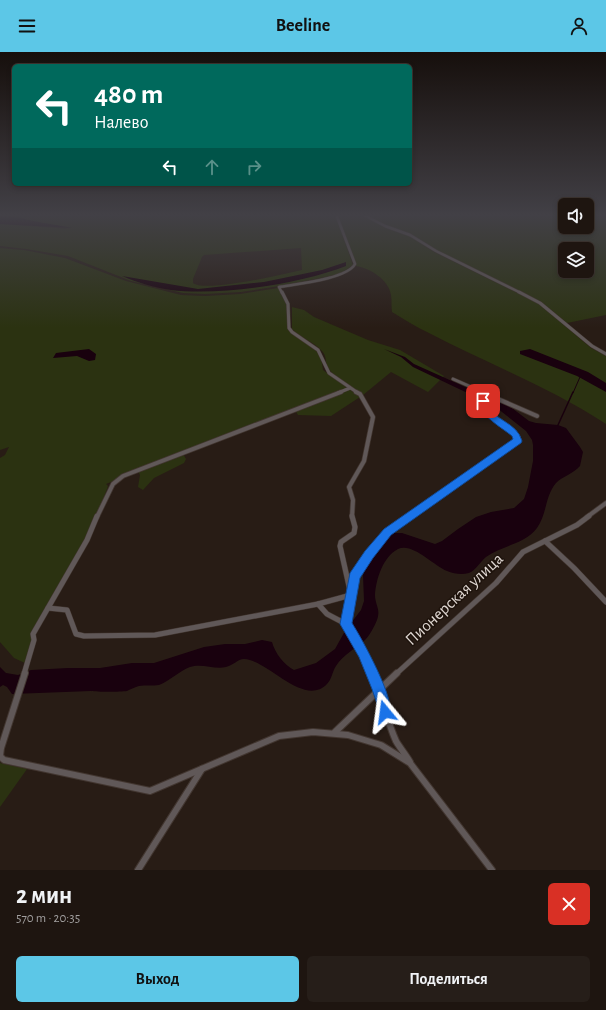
<!DOCTYPE html>
<html lang="ru">
<head>
<meta charset="utf-8">
<style>
  :root { --surface:#1e1510; --page:#261e19; --text:#f1f3f6; --muted:#a19f9f; --line:#3c3430; --accent:#5cc7e7 }
  body { margin:0; font-family:"Alegreya Sans",sans-serif; background:var(--page); color:var(--text); height:100vh; display:flex; flex-direction:column; font-size:15px; white-space:nowrap }
  * { box-sizing:border-box; margin:0 }
  p { font-size:13px; color:var(--muted) }
  .icon { flex:none; width:22px; height:22px; fill:none; stroke:currentColor; stroke-width:2; stroke-linecap:round; stroke-linejoin:round }
  .map { position:relative; height:818px; overflow:hidden }
  .panel { display:flex; flex-direction:column; background:var(--surface); flex:1 }
  .panel>* { flex:none }
  .hud { position:absolute; left:12px; top:12px; width:400px; height:122px; border-radius:6px; box-shadow:0 2px 6px #0003,0 0 0 1px var(--line); background:#00695c; color:#fff; overflow:hidden }
  .buttons { position:absolute; left:558px; top:146px; display:grid; gap:8px }
  .buttons a { display:grid; place-items:center; width:36px; height:36px; border-radius:6px; background:var(--surface); box-shadow:0 2px 6px #0003,0 0 0 1px var(--line); font-size:20px }
  .pin { position:absolute; display:grid; place-items:center; width:34px; height:34px; color:#fff; margin:-17px; border-radius:8px; box-shadow:0 2px 6px #0006 }
  .me { position:absolute; width:44px; margin:-22px; rotate:344deg; stroke-linejoin:round; filter:drop-shadow(0 0 3px #0008) }
  .turn { display:flex; align-items:center; gap:14px; height:84px; padding:0 16px; font-size:18px }
  .turn .icon { width:52px; height:52px; stroke-width:2.5 }
  .turn b { display:block; font-size:28px; line-height:34px }
  .lanes { display:flex; align-items:center; height:38px; padding:0 16px; background:#0003; justify-content:center; gap:20px; direction:ltr }
  .lanes .off { opacity:.35 }
  .round { display:grid; place-items:center; flex:none; width:42px; height:42px; border-radius:6px; background:var(--page) }
  .head { display:flex; align-items:center; justify-content:space-between; height:68px; padding:0 16px }
  h1 { font-size:24px; font-weight:700; line-height:30px }
  .primary-button { display:flex; gap:8px; margin-top:auto; padding:8px 16px }
  .primary-button a { flex:1; height:46px; border-radius:6px; background:var(--accent); color:#111; font-size:16px; font-weight:700; line-height:46px; text-align:center }
  .primary-button a+a { background:var(--page); color:var(--text) }
  header { display:flex; justify-content:space-between; align-items:center; height:52px; padding:0 16px; background:var(--accent); color:#111; font-size:18px; font-weight:700 }
  .map>svg:first-child { display:block }
</style>
</head>
<body>
<header><svg class="icon" aria-label="menu" viewBox="0 0 24 24"><path d="M4 6h16M4 12h16M4 18h16"/></svg>Beeline<svg class="icon" aria-label="person" viewBox="0 0 24 24"><circle cx="12" cy="8" r="4"/><path d="M4 21q1-7 8-7t8 7"/></svg></header>
<div class="map">
<svg width="606" height="818" viewBox="0 0 606 818">
  <rect width="100%" height="100%" fill="#281c15"/>
  <!-- green -->
  <g fill="#2b3211" fill-rule="evenodd">
    <path d="M0,162H335L353,213L340,222L280,234L241,240L205,242L183,241L131,229L68,204L26,197L0,194V172L70,177ZM301,196L302,218C284,222 205,241 193,231V227L202,205L204,203Z"/>
    <path d="M337,162H361L408,183L434,200L538,251L591,296L606,304V372C550,335 488,312 429,281C416,275 404,267 392,260C391,254 392,249 391,243C389,228 370,216 356,214Z"/>
    <path d="M363,162H565V175H587V162H606V263L567,271L542,251L437,199L415,186L385,174ZM565,197H587V219H565Z"/>
    <polygon points="0,196 24,198 65,206 126,229 181,243 205,244 240,242 278,236 287,252 289,278 293,282 319,299 321,303 323,318 360,345 331,364 298,363 295,358 183,402 186,407 184,411 154,426 143,438 138,435 140,423 138,419 106,432 108,434 107,437 89,483 32,582 32,592 25,611 14,606 0,590 0,406 5,403 9,395 0,398"/>
    <path d="M292,255L304,258L314,265L368,288L400,298L444,324L428,340L391,320L363,343C352,335 336,327 328,316C325,311 327,304 322,299C314,290 301,286 292,277Z"/>
    <polygon points="0,711 27,717 0,755"/>
  </g>
  <!-- water -->
  <g fill="#19010e">
    <polygon points="0,163 12,164 33,169 73,176 0,172"/>
    <path d="M346,210V214C300,232 221,244 171,238C155,236 136,230 122,224L198,237L264,230L322,218Z"/>
    <polygon points="89,297 96,302 95,308 89,309 77,304 53,306 56,301"/>
    <polygon points="384,297 405,305 414,312 483,343 480,347 413,315 401,305"/>
    <polygon points="530,297 588,320 606,331 606,340 577,324 520,302 520,299"/>
    <path d="M492,346L508,353L529,369L536,371L558,373L566,376L580,395L583,400L580,414C573,422 563,424 556,431C545,444 547,462 537,476C524,493 502,493 486,505C480,510 476,518 469,521C462,523 454,522 447,519C433,513 412,490 398,497C383,505 376,527 375,543C375,553 381,557 377,568C374,575 370,583 365,588C355,597 343,603 336,614C332,620 332,627 327,632C304,656 268,608 244,607C238,607 232,614 226,615C215,618 202,611 190,615C179,619 170,629 159,633C153,634 145,633 139,634C135,635 131,637 127,639C120,640 97,640 91,639L12,642L7,635L3,633L0,635V615L6,621L18,623L31,618L68,616H100L132,611H154L204,595L225,592H245L262,588L272,590C275,601 284,613 294,618L316,611L335,597L345,579L361,558L364,549L363,523L368,509L372,502L388,485L393,481H402L435,492L442,489L458,477L476,465L491,460L514,456L524,447L528,435L533,409V393L532,388L526,379L488,349Z"/>
  </g>
  <g fill="none" stroke-linecap="round" stroke-linejoin="round">
    <!-- stream-far1 -->
    <polyline stroke="#19010e" stroke-width="1" points="573,341 580,325"/>
    <!-- stream -->
    <polyline stroke="#19010e" stroke-width="1.5" points="558,373 573,340"/>
    <defs>
      <g id="street-far4">
        <polyline points="362,162 385,174 410,183 436,199 521,241"/>
        <path d="M282,241L279,235C296,232 347,227 355,212L336,162"/>
      </g>
      <g id="street-far3">
        <polyline points="282,240 288,252 289,276 292,280 318,298 329,321 358,341"/>
        <polyline points="519,240 540,251 592,294 606,302"/>
        <polyline points="453,327 485,341"/>
        <polyline points="338,341 350,336"/>
      </g>
      <g id="street-far2">
        <polyline points="483,340 491,343"/>
        <polyline points="97,465 113,432 123,424 341,340"/>
        <polyline points="352,465 353,448 349,435 364,409 373,365 360,342 356,340"/>
        <path d="M408,465L518,389C513,371 488,368 483,349L486,345L491,344L537,364"/>
        <polyline points="587,465 606,451"/>
      </g>
      <g id="street-far1">
        <polyline points="545,489 574,516 606,550"/>
        <polyline points="318,552 327,562 346,572 363,601 372,622"/>
        <polyline points="48,556 67,558 76,582 84,584 155,583 318,552 351,543 354,525 369,502 387,480 410,464"/>
        <polyline points="346,572 351,543 340,494 341,490 354,481 355,475 352,464"/>
        <polyline points="24,622 34,588 33,582 87,488 97,464"/>
        <polyline points="396,622 496,531 523,500 577,473 589,464"/>
      </g>
      <g id="street">
        <polyline points="25,621 1,696 0,704 4,708 150,739 279,684 313,680 348,683 381,693 410,711 492,818"/>
        <path d="M372,621C382,643 386,667 396,689C400,696 406,703 410,710"/>
        <polyline points="335,680 397,621"/>
        <polyline points="138,818 202,717"/>
      </g>
    </defs>
    <!-- street-far4 casing -->
    <use href="#street-far4" stroke="#423630" stroke-width="3.5"/>
    <!-- street-far3 casing -->
    <use href="#street-far3" stroke="#423630" stroke-width="4"/>
    <!-- street-far2 casing -->
    <use href="#street-far2" stroke="#423630" stroke-width="5.5"/>
    <!-- street-far1 casing -->
    <use href="#street-far1" stroke="#423630" stroke-width="6"/>
    <!-- street casing -->
    <use href="#street" stroke="#423630" stroke-width="8"/>
    <!-- street-far4 -->
    <use href="#street-far4" stroke="#605858" stroke-width="2.5"/>
    <!-- street-far3 -->
    <use href="#street-far3" stroke="#605858" stroke-width="3"/>
    <!-- street-far2 -->
    <use href="#street-far2" stroke="#605858" stroke-width="4"/>
    <!-- street-far1 -->
    <use href="#street-far1" stroke="#605858" stroke-width="5"/>
    <!-- street -->
    <use href="#street" stroke="#605858" stroke-width="6"/>
  </g>
  <!-- sky -->
  <linearGradient id="sky" x2="0" y2="1"><stop stop-color="#160f0c"/><stop offset="0.59" stop-color="#424046"/><stop offset="1" stop-color="#424046" stop-opacity="0"/></linearGradient>
  <rect width="606" height="276" fill="url(#sky)"/>
  <!-- route -->
  <path fill="#1a73e8" stroke="#114b97" d="M483,346L485,347C486,349 486,351 487,353C493,368 517,370 522,389L521,391L391,483L373,506L360,526L352,571C362,587 396,648 390,664L385,666L381,664L372,637L359,605L340,572L350,521L365,499L384,477L513,387L512,384C501,375 480,364 479,349Z"/>
  <g text-anchor="middle" dominant-baseline="central" stroke-width="3" stroke-linejoin="round" paint-order="stroke">
    <!-- near-street labels -->
    <g font-size="17" fill="#e0d8d3" stroke="#1e130c">
      <text transform="translate(454 547) rotate(-43)">Пионерская улица</text>
    </g>
  </g>
</svg>
<div class="buttons">
<a><svg class="icon" aria-label="sound" viewBox="0 0 24 24"><path d="M4 9h4l5-4v14l-5-4H4zM17 9q2 3 0 6"/></svg></a>
<a><svg class="icon" aria-label="layers" viewBox="0 0 24 24"><path d="M12 4l9 5-9 5-9-5zM3 14l9 5 9-5"/></svg></a>
</div>
<div class="pin" style="left:483px;top:349px;background:#d93025"><svg class="icon" aria-label="arrive" viewBox="0 0 24 24"><path d="M6 21V4h12l-3 4 3 4H6"/></svg></div>
<svg class="me" style="left:385px;top:660px" viewBox="-20 -20 40 40"><path d="M0-17L14 15 0 8-14 15z" fill="#1a73e8" stroke="#fff" stroke-width="4"/></svg>
<div class="hud">
<div class="turn"><svg class="icon" aria-label="left" viewBox="0 0 24 24"><path d="M17 20v-9H6M10 6l-5 5 5 5"/></svg><div><b>480 m</b>Налево</div></div>
<div class="lanes"><svg class="icon" aria-label="left" viewBox="0 0 24 24"><path d="M17 20v-9H6M10 6l-5 5 5 5"/></svg><svg class="icon off" aria-label="ahead" viewBox="0 0 24 24"><path d="M12 20V5M6 11l6-6 6 6"/></svg><svg class="icon off" aria-label="right" viewBox="0 0 24 24"><path d="M7 20v-9h11M14 6l5 5-5 5"/></svg></div>
</div>
</div>
<section class="panel">
<div class="head"><div><h1>2 мин</h1><p>570 m · 20:35</p></div><a class="round" style="background:#d93025;color:#fff"><svg class="icon" aria-label="close" viewBox="0 0 24 24"><path d="M6 6l12 12M18 6L6 18"/></svg></a></div>
<div class="primary-button"><a>Выход</a><a>Поделиться</a></div>
</section>
</body>
</html>
